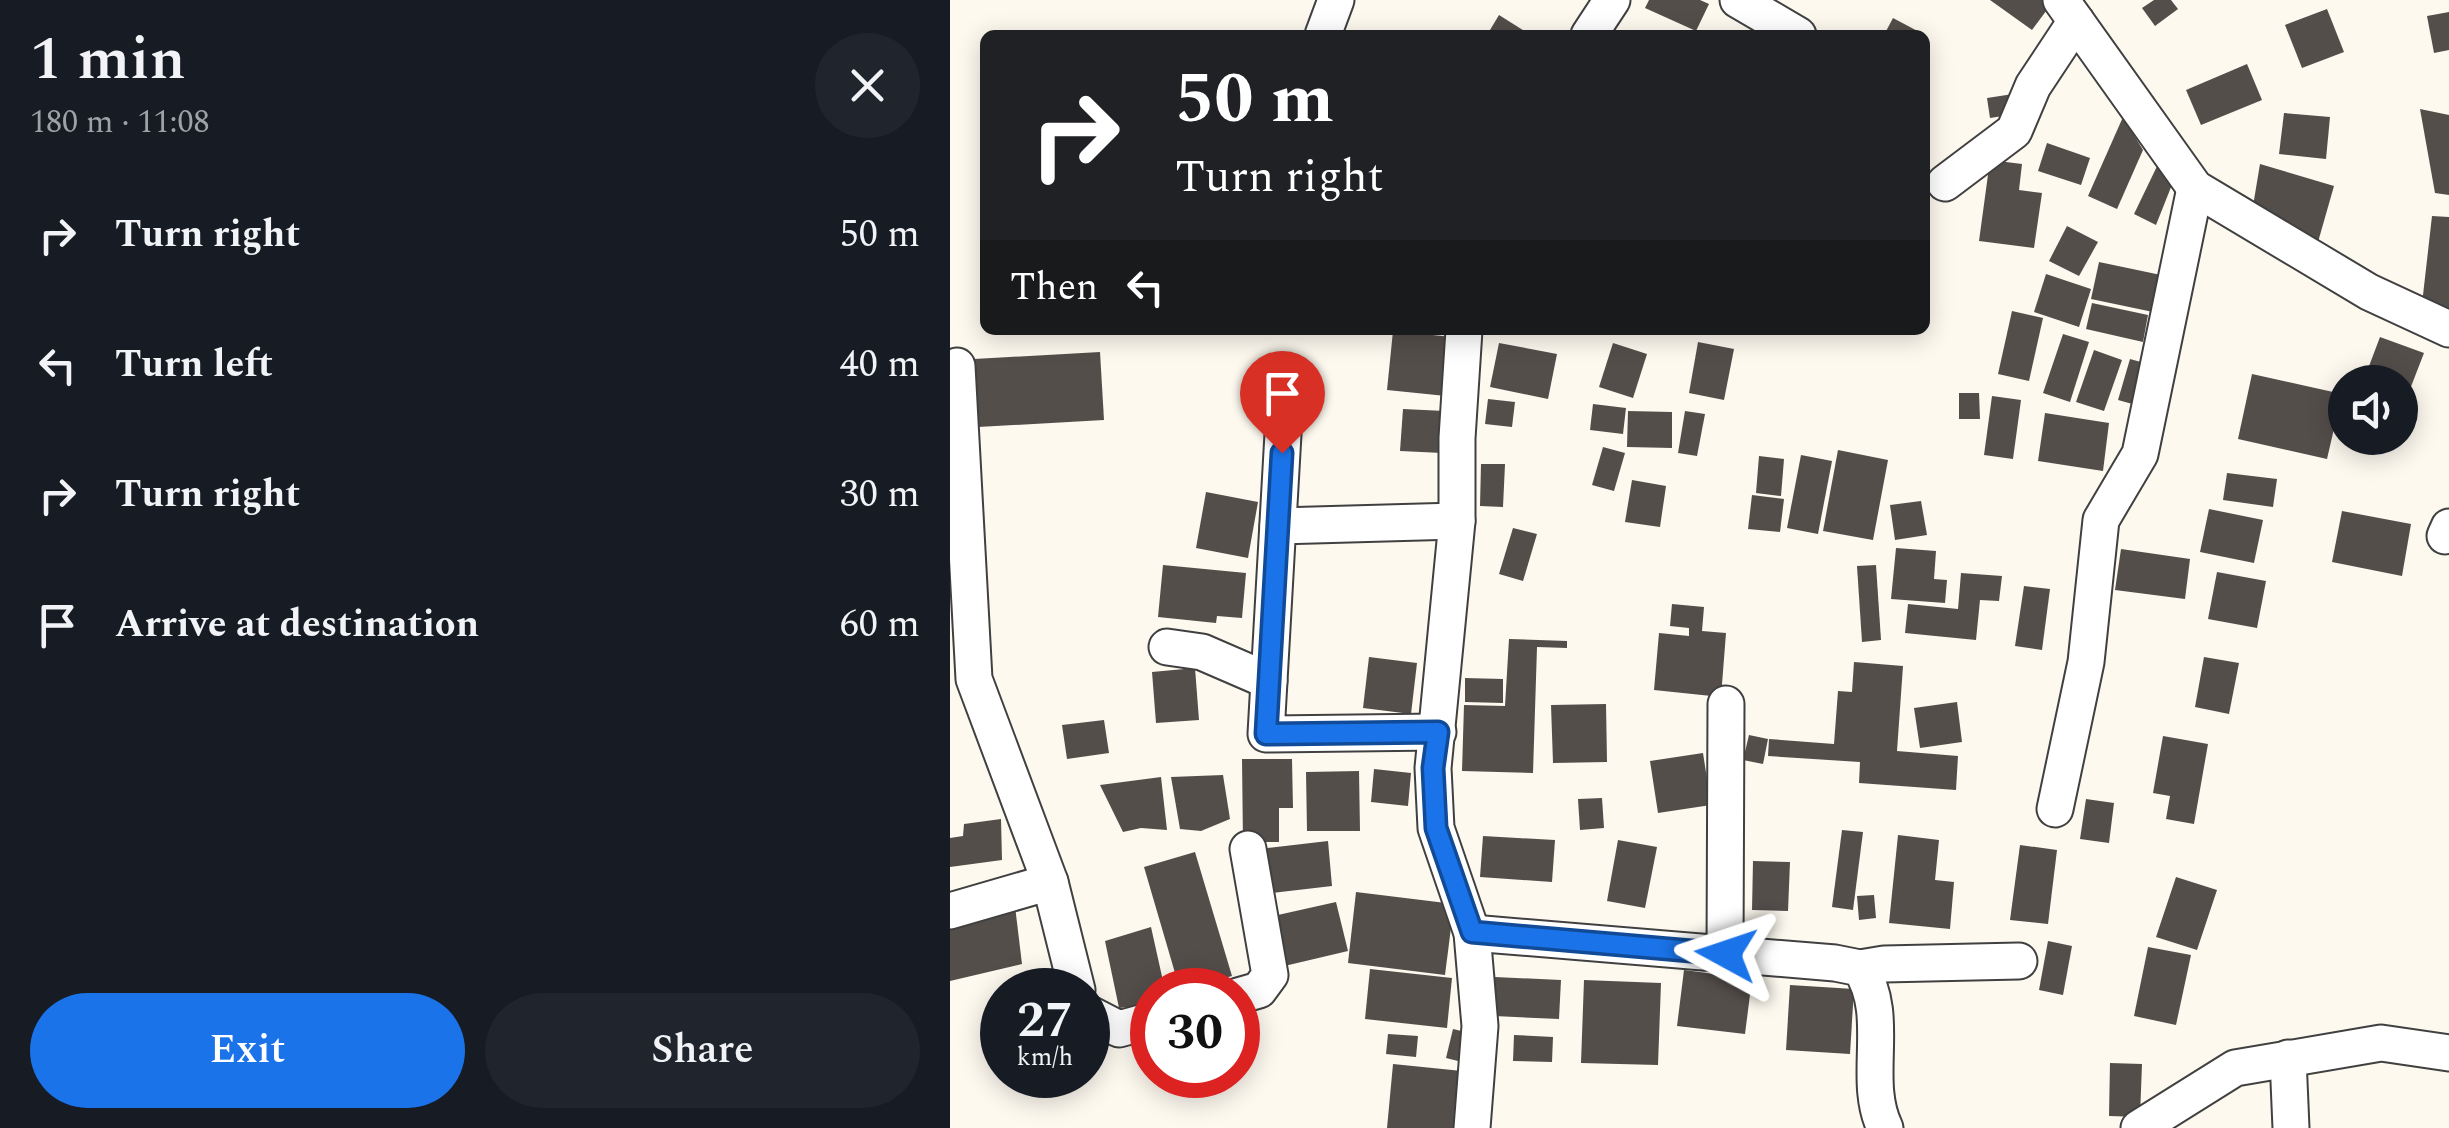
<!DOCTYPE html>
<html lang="en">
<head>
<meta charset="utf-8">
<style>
  :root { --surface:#171b24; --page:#20242c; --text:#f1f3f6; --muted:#9ea1a6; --accent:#1a73e8 }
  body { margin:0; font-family:Spectral,serif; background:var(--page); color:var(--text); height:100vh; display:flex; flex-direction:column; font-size:38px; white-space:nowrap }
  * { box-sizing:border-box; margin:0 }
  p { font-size:32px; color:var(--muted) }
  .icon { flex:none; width:55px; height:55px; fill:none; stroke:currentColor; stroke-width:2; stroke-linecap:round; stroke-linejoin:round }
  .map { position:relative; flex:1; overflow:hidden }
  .sheet { display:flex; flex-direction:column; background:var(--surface); width:950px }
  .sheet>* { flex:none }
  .banner { position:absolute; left:30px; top:30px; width:950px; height:305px; border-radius:15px; box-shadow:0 5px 25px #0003; background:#202124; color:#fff; overflow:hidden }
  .tools { position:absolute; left:1378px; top:365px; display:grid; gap:20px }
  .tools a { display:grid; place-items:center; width:90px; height:90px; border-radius:50%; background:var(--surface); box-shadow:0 5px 25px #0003; font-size:50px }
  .speed { position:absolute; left:30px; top:968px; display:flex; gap:20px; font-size:50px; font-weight:700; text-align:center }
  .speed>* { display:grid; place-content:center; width:130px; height:130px; border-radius:50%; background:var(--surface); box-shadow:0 5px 25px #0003; line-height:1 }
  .speed small { font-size:25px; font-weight:400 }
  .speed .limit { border:15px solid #d22; background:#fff; color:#111 }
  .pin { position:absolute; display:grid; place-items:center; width:85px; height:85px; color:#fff; margin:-102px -42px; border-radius:50% 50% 50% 0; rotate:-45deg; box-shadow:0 0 10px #0007 }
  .pin .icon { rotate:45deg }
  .me { position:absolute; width:110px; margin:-55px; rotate:275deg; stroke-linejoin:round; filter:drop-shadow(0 0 8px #0008) }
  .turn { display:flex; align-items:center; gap:35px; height:210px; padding:0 30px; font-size:45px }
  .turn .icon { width:130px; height:130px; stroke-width:2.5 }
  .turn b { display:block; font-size:70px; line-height:85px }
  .then { display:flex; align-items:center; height:95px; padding:0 30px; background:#0003; gap:20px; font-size:38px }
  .round { display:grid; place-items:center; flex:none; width:105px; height:105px; border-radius:52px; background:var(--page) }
  .head { display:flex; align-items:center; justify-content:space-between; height:170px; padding:0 30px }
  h1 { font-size:60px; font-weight:600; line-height:75px }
  .cta { display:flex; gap:20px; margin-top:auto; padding:20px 30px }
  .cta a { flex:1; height:115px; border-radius:60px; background:var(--accent); color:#fff; font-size:40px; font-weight:600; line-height:115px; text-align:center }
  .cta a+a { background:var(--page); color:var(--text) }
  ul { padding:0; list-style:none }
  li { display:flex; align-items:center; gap:30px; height:130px; padding:0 30px }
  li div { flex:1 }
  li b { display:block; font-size:38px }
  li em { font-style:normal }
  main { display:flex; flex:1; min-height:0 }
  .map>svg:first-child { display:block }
</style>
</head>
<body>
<main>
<section class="sheet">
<div class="head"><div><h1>1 min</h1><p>180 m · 11:08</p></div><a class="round"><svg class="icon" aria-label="close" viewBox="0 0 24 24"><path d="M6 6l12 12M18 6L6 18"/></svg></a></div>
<ul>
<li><svg class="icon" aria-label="right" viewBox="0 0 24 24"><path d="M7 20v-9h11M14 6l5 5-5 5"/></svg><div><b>Turn right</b></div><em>50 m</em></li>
<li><svg class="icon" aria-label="left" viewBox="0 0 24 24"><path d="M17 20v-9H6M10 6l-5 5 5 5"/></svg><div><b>Turn left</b></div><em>40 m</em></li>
<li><svg class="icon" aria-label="right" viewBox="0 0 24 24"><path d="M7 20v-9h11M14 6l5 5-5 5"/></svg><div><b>Turn right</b></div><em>30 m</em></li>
<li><svg class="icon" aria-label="arrive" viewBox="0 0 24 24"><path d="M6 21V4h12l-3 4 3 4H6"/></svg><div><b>Arrive at destination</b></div><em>60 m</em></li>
</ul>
<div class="cta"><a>Exit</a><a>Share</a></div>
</section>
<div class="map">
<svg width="1499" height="1128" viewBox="0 0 1499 1128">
  <rect width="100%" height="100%" fill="#fdf9ef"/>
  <!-- building -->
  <g fill="#544e4b">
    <polygon points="699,0 750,0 759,4 746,31 695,8"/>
    <polygon points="1040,0 1098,0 1102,3 1082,30"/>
    <polygon points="1204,0 1221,0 1228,9 1205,26 1192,8"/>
    <polygon points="1377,9 1394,52 1352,68 1335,25"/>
    <polygon points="1499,12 1499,50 1484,53 1477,16"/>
    <polygon points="549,15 581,35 537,35"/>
    <polygon points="943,18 975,35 934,35"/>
    <polygon points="1297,64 1312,100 1251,125 1236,90"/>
    <polygon points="1063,94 1066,114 1040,118 1037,98"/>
    <polygon points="1470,109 1499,115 1499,195 1485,193"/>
    <polygon points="1334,113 1380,117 1376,159 1329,154"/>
    <polygon points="1173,117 1193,150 1167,209 1138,196"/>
    <polygon points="1097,143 1140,158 1131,185 1088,171"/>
    <polygon points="1211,158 1229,167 1206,225 1184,214"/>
    <polygon points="1040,160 1072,164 1069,190 1092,193 1084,248 1029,241"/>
    <polygon points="1310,164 1384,186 1368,242 1301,218"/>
    <polygon points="1482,216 1499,217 1499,312 1472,304"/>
    <polygon points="1117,226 1148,242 1129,276 1099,261"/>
    <polygon points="1149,262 1211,275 1203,312 1141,299"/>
    <polygon points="1096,274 1141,289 1129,327 1084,312"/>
    <polygon points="1142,303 1198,315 1193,342 1136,329"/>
    <polygon points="1062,311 1093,318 1079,381 1048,374"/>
    <polygon points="443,331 502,337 496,396 437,390"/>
    <polygon points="1113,334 1139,342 1120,402 1093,393"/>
    <polygon points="1430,337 1474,353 1450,415 1450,382 1413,382"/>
    <polygon points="748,342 784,349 774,400 739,393"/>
    <polygon points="549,343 607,354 598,399 540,387"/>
    <polygon points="663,343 697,354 683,398 649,387"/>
    <polygon points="1144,350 1172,360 1154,411 1126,402"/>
    <polygon points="150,352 154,420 28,427 24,359"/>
    <polygon points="1180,359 1198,364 1186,405 1168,400"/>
    <polygon points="1302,374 1392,394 1377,459 1288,439"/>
    <polygon points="1009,393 1029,393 1030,419 1009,419"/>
    <polygon points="1042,396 1071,400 1063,459 1034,455"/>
    <polygon points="538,399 565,402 562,427 535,424"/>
    <polygon points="643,404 676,408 673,434 640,430"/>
    <polygon points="453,409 495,411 492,453 450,451"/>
    <polygon points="678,411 722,412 722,448 677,447"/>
    <polygon points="735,411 755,414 747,456 728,453"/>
    <polygon points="1095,413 1159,423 1153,471 1088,461"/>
    <polygon points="653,447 675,453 664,491 642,485"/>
    <polygon points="888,450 938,460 923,540 873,531"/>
    <polygon points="851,455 882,461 868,534 837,528"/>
    <polygon points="809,456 834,459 831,496 806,493"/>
    <polygon points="531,464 555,464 553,507 530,506"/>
    <polygon points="1277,473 1327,479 1323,507 1273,500"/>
    <polygon points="682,480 716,486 710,527 675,522"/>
    <polygon points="256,492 308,502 298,558 246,548"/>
    <polygon points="802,495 834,499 830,532 798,529"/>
    <polygon points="971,501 977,535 945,540 940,505"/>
    <polygon points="1259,509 1313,520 1304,563 1250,552"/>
    <polygon points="1392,511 1461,524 1452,576 1382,562"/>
    <polygon points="563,528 587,534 573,581 549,574"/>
    <polygon points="946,548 986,551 984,579 997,580 995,603 941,599"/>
    <polygon points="1171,549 1240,559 1235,599 1165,590"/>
    <polygon points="213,565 296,573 292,618 267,616 266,623 208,617"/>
    <polygon points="926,565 931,640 912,642 907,566"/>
    <polygon points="1267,572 1316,581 1307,628 1258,619"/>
    <polygon points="1011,573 1052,576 1049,601 1030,600 1026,640 955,633 958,604 1008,609"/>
    <polygon points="1074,586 1100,589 1092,650 1065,646"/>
    <polygon points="722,604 754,607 752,631 776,633 771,697 704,690 709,633 739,636 739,628 720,626"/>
    <polygon points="559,639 617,641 617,648 587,647 583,773 512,771 514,705 555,706"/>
    <polygon points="419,657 467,663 461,714 413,708"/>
    <polygon points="1254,657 1289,663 1279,714 1245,707"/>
    <polygon points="904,662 953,666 947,751 1008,756 1006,790 909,783 910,762 818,756 819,739 884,744 888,691 902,692"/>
    <polygon points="245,668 249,720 206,723 202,672"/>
    <polygon points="515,678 553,679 553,703 515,702"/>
    <polygon points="1007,702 1012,742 970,748 964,708"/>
    <polygon points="656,704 657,762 603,763 601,705"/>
    <polygon points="154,720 159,753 117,759 112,725"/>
    <polygon points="799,735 818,739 813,764 793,760"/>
    <polygon points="1213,736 1258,744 1244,824 1216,819 1220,796 1203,793"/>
    <polygon points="753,753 761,805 708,813 700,761"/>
    <polygon points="292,759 342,759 343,808 329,808 329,842 293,842"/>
    <polygon points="424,769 461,773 458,806 421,802"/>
    <polygon points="409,771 410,831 357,831 356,772"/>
    <polygon points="273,775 280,819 251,831 230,829 221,777"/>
    <polygon points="211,777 217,830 191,828 173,832 150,785"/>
    <polygon points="652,798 654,828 630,830 628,799"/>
    <polygon points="1136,799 1164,803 1159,843 1130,839"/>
    <polygon points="51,819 52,860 0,867 0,838 13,836 14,824"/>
    <polygon points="892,830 913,832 903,910 882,907"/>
    <polygon points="948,835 989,840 985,880 1004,882 1000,929 939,923"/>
    <polygon points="533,836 605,840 602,882 530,877"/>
    <polygon points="668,840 707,847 695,908 657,901"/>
    <polygon points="378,841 382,886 322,893 317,848"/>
    <polygon points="1070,845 1107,850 1098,924 1060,920"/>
    <polygon points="245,852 282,976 230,990 194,867"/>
    <polygon points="803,861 840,862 838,911 802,910"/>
    <polygon points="1226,877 1267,890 1247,950 1206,937"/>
    <polygon points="406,892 504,904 495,975 398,963"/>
    <polygon points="924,895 926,918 909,920 907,896"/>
    <polygon points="386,902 398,951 326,968 314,918"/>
    <polygon points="65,906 72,964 0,981 0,922"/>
    <polygon points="201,927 215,990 202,990 202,1000 189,1006 169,1008 155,941"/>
    <polygon points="1098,941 1122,946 1113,995 1089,990"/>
    <polygon points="1198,947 1241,955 1226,1025 1184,1016"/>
    <polygon points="420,969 502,978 497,1028 415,1019"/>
    <polygon points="734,970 802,979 795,1034 727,1026"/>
    <polygon points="545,977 611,980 609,1019 544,1016"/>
    <polygon points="634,980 711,983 708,1065 631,1063"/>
    <polygon points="840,985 904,989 900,1054 836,1050"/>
    <polygon points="503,1029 524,1034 516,1063 496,1058"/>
    <polygon points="438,1034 468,1036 466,1057 436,1054"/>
    <polygon points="564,1035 603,1037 602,1062 563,1061"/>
    <polygon points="1160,1063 1192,1064 1190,1117 1159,1116"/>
    <polygon points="443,1064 512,1071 507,1128 437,1128"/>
  </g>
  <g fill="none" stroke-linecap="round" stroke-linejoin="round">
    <defs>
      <g id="minor">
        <polyline points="788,0 848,35"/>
        <polyline points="1111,0 1245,188 1419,292 1499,329"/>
        <polyline points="373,35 386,0"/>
        <polyline points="639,35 662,0"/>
        <polyline points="995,183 1064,131 1083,86 1126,21"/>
        <polyline points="514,330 507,438 507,521 483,768 486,828 522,933 530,1026 522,1128"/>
        <polyline points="7,366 24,679 100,882 127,990"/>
        <polyline points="336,381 316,734 488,732"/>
        <polyline points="328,526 507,521"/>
        <polyline points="1495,536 1499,527"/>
        <polyline points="217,647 252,652 319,681"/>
        <polyline points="1105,809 1136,662 1151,520 1190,454 1245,188"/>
        <polyline points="0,911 100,882"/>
        <path d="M522,933L885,963L910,968C942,1016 911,1079 935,1128"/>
        <polyline points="775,954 776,704"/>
        <polyline points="910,968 934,964 1069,961"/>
        <polyline points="288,996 309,990 320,975 298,849"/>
        <polyline points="138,1013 169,1029 202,1020"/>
        <polyline points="1338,1058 1341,1128"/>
        <polyline points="1189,1128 1285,1068 1431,1043 1499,1053"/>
      </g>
    </defs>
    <!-- minor casing -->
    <use href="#minor" stroke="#404040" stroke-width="39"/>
    <!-- minor -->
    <use href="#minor" stroke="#fff" stroke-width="35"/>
  </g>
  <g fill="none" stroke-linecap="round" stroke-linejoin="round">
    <defs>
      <polyline id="route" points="332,453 316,734 488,732 483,768 486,828 522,932 776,954"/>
    </defs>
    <!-- route casing -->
    <use href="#route" stroke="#114b97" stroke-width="25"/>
    <!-- route -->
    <use href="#route" stroke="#1a73e8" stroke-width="18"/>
  </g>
</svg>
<div class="tools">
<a><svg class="icon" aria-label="sound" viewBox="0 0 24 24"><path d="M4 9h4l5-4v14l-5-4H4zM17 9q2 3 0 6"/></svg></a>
</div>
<div class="speed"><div>27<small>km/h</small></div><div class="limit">30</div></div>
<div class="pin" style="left:332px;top:453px;background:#d93025"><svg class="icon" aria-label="arrive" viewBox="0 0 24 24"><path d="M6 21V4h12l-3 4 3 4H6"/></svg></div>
<svg class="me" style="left:776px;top:954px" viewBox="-20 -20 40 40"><path d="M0-17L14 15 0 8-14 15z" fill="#1a73e8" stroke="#fff" stroke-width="4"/></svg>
<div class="banner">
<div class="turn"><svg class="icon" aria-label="right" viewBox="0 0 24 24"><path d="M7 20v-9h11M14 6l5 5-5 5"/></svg><div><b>50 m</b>Turn right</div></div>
<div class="then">Then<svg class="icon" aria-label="left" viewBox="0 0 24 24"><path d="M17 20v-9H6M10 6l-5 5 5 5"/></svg></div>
</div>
</div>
</main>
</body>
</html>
